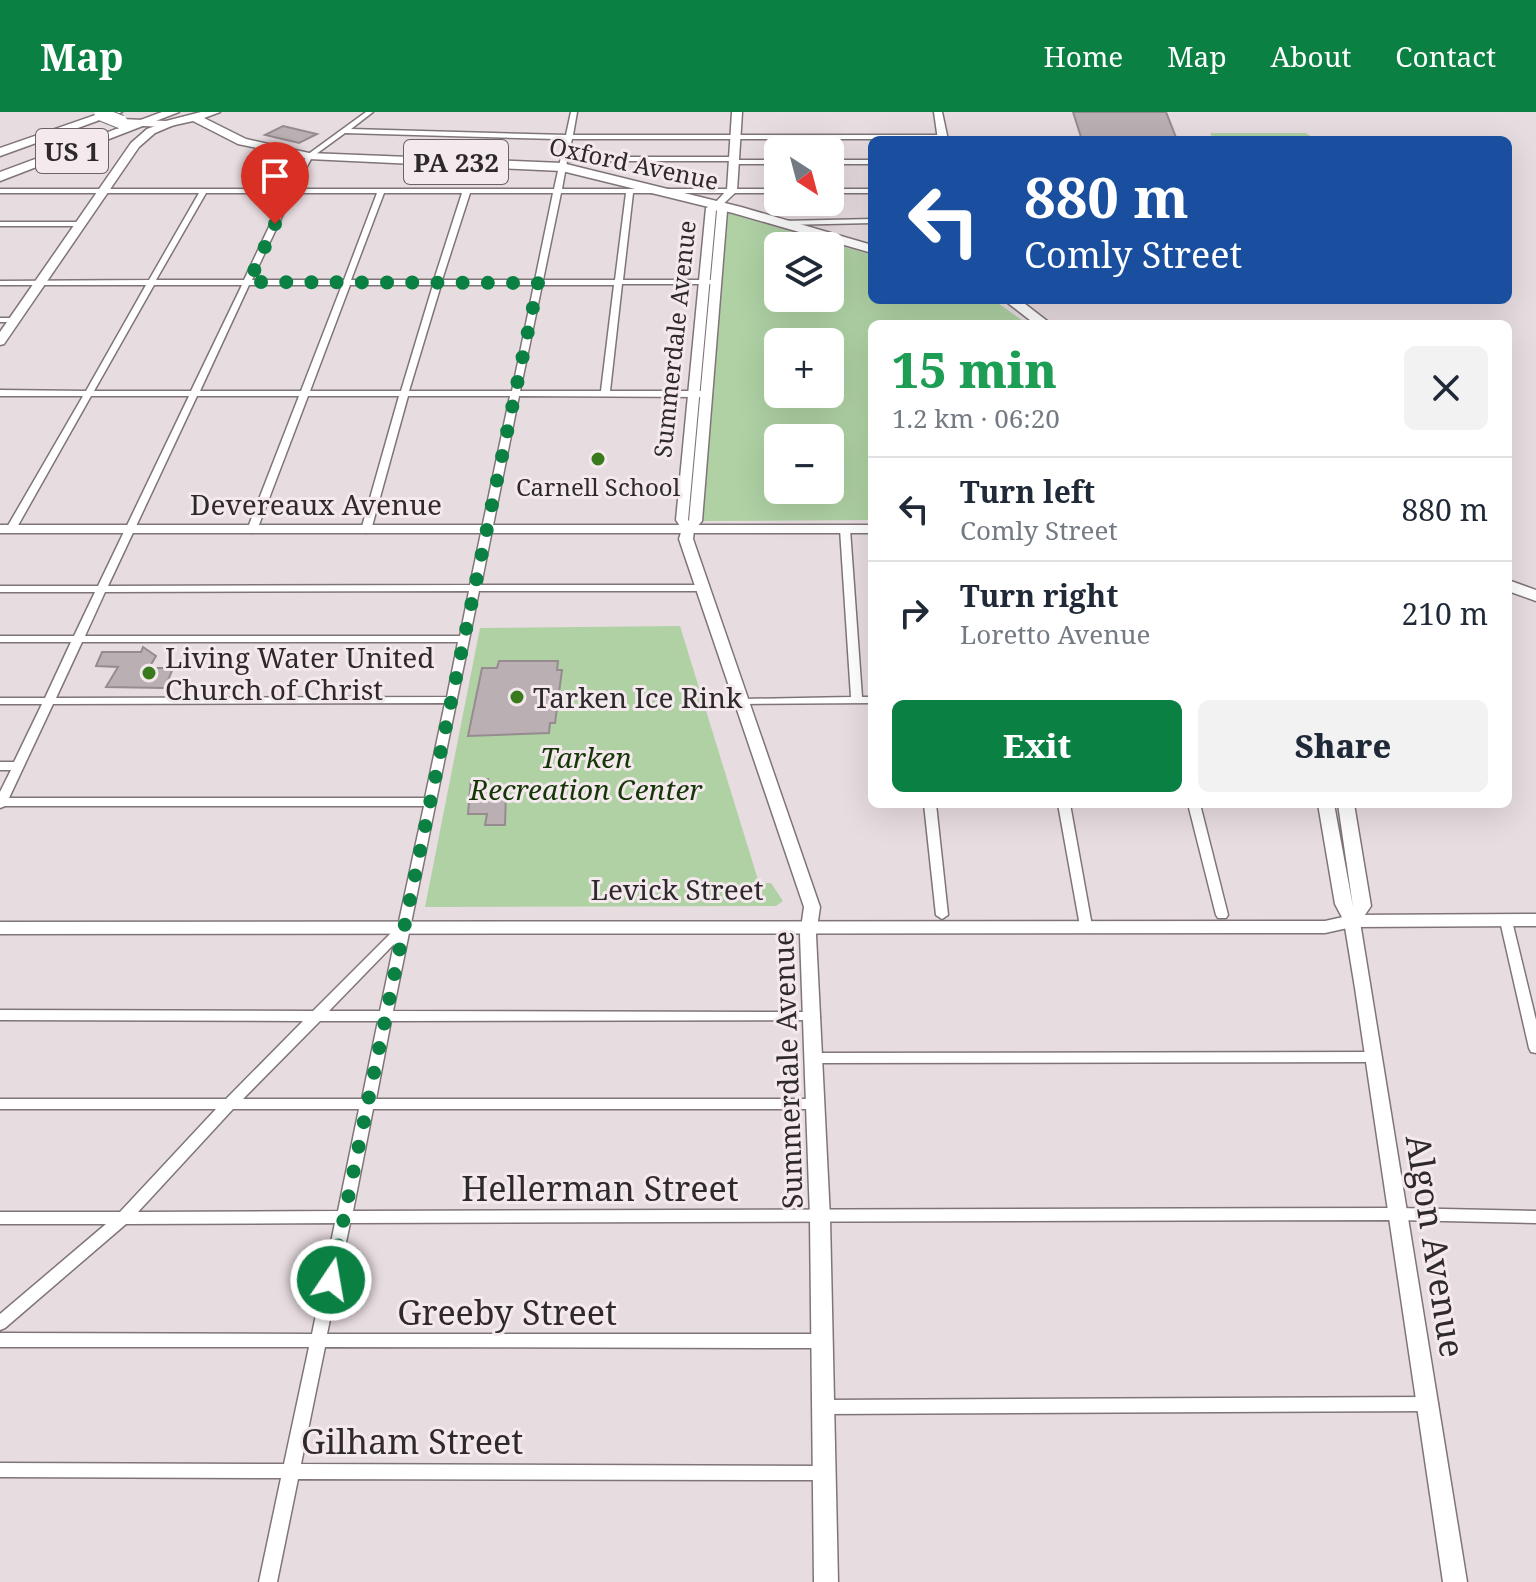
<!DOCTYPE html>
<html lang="en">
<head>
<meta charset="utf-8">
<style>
  :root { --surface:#fff; --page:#f2f2f3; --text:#1f2937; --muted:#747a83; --line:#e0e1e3; --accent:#0b8043 }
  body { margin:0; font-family:"Noto Serif",serif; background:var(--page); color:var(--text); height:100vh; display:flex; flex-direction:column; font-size:30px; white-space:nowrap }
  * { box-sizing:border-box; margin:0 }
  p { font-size:26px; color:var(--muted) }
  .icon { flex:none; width:44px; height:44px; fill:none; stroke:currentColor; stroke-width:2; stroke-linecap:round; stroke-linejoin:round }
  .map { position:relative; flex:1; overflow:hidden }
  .panel { position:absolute; left:868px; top:208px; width:644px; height:488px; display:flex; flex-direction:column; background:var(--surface); border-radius:12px; box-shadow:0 8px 32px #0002 }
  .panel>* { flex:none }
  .hud { position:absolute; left:868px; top:24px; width:644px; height:168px; border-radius:12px; box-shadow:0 8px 32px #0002; background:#1a4fa0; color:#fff; overflow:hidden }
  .needle { width:52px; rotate:144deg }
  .fabs { position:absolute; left:764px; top:24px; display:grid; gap:16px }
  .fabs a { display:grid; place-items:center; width:80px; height:80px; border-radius:12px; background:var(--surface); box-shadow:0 8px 32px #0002; font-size:40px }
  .pin { position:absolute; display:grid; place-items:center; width:68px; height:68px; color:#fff; margin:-82px -34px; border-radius:50% 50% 50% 0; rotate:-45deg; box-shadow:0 0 8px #0007 }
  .pin .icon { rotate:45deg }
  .me { position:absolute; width:88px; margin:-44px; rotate:12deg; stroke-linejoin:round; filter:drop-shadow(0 0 6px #0008) }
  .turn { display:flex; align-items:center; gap:28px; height:168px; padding:0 24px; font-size:36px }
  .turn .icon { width:104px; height:104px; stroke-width:2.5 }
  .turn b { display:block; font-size:56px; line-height:68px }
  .round { display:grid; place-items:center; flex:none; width:84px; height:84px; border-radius:12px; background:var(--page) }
  .overview { display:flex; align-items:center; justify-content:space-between; height:136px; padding:0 24px }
  h1 { font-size:48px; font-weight:800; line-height:60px; color:#1e9e55 }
  .action { display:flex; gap:16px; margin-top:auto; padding:16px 24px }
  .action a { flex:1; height:92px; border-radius:12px; background:var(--accent); color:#fff; font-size:32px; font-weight:800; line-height:92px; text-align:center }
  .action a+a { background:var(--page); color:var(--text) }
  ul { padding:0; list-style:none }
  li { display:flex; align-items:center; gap:24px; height:104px; padding:0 24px; border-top:2px solid var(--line) }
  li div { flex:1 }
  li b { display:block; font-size:30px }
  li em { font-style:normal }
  header { display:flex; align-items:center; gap:48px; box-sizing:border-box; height:112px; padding:0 40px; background:var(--accent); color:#fff }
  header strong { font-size:38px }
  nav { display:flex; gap:44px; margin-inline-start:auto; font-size:28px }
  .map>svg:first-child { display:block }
</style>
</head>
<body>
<header>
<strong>Map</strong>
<nav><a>Home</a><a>Map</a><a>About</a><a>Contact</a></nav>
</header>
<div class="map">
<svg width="1536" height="1470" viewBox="0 0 1536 1470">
  <rect width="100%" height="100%" fill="#e7dce0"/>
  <!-- green -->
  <g fill="#afd1a4" fill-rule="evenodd">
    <polygon points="1210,21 1306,21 1316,28 1214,28"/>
    <path d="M728,101L872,143V188H994L1027,212H872V408L702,409ZM778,134H830V186H778ZM778,230H830V282H778ZM778,326H830V378H778Z"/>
    <polygon points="680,514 759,771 771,771 783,789 776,794 425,795 480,516"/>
  </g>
  <!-- building -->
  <g fill="#baafb3" stroke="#968c90" stroke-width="2">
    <polygon points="1073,0 1166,0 1177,28 1082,28"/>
    <polygon points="283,14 317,22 299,31 265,23"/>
    <polygon points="143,535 156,544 149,556 173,556 165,576 106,575 118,555 96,554 102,540 141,540"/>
    <polygon points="499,549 558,549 557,558 562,558 555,611 550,611 549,621 468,624 482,556 497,556"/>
    <polygon points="471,667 488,667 486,679 506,679 505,713 485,713 487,702 468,702"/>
  </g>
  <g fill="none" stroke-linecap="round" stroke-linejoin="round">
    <defs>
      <g id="minor">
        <path d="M366,0H373L351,17L566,23L571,0H577L573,23H942L945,25L942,27H572L568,45H735L738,48H778V52H735L732,49H567L562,77H778V81H633L623,168H713L717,170L713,172H622L610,279H704L708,282L704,285L519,284L481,473H703L708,476L703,479H479L393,899L813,900L818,902L820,905L818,908L391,909L376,987H814L819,988L821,992L819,996L814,997H373L353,1099L1397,1096L1536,1099V1111L1397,1108L350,1111L327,1222H823L829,1224L831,1229L829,1234L823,1236L325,1235L301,1352L825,1354L831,1356L833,1361L831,1366L825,1368L298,1367L277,1470H259L281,1366L0,1365V1351L284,1352L309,1235H0V1221L312,1222L335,1111L126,1112L5,1216L0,1218V1202L106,1112H0V1100H120L216,997H0V987H226L303,909L0,908V898L313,899L398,814L424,694H5L0,696V680L11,658H0V650H14L42,592H0V586H45L71,530H0V524H74L95,480H0V474H98L189,284H91L16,417L11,420L8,419L6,417L83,284H0V278L86,279L146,173H0V169L149,168L199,81H0V77H288L307,43ZM345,21L556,27H565L554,77H295L312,45ZM206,81H285L244,168H156ZM293,81H377L344,168H252ZM384,81H462L434,168H351ZM470,81H553L535,168H442ZM561,81H626L615,168H543ZM154,173H242L191,279H94ZM249,173H342L301,279H200ZM350,173H433L401,279H310ZM441,173H534L512,279H409ZM542,173H614L601,279H520ZM197,284H299L247,418L252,421L257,418L308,284H399L361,418L366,421L371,418L408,284H510L470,473L108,474ZM469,479L460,524H85L105,480ZM82,530H458L447,585L56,586ZM445,591L425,686H9L53,592ZM394,832L380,899H329ZM320,909H378L362,987H243ZM233,997H359L338,1099L138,1100Z"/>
        <rect x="830" y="48" width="42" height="4"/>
        <rect x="830" y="77" width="42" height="4"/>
        <polygon points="872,107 872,111 783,113 779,111 783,109"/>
        <polygon points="0,110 81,110 85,112 81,114 0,114"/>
        <polygon points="0,206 15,206 19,208 15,210 0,210"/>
        <polygon points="845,414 850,417 862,585 872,585 872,591 739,592 738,590 743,587 851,585 840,417"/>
        <polygon points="924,692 936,692 948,803 942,807 936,803"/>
        <polygon points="1058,692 1070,692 1092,814 1086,818 1080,814"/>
        <polygon points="1188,692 1200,692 1228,803 1226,806 1218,806 1216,803"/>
        <polygon points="1506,805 1512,809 1536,908 1536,941 1531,940 1529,936 1500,809"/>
        <polygon points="1374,940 1379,941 1381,945 1379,949 1374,950 814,951 809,950 807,946 809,942 814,941"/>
        <polygon points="1430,1285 1436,1287 1438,1292 1436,1297 1430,1299 825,1302 819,1300 817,1295 819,1290 825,1288"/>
      </g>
      <g id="tertiary">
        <polygon points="934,0 942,0 948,28 938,28"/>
        <path d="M719,90L722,91L727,99L702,409L694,418L693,427L820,795L816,823L830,1106L838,1470H814L810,1106L800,823L804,795L679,427L682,417L676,408L706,96ZM716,98L717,99L689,409L688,408Z"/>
        <polygon points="1318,692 1334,692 1353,795 1338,692 1354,692 1371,794 1360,810 1467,1470 1443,1470 1355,876 1344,809 1335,792"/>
      </g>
      <g id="secondary">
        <polygon points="732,0 742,0 737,79 719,96 713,93 727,78"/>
        <polygon points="172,8 181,10 155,21 139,35 4,232 0,233 0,220 131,31 147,17"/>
        <rect x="0" y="413" width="872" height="8"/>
        <polygon points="1536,802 1536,814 1352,815 1325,821 0,822 0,810 1325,809 1352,803"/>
      </g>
      <g id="primary">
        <polygon points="201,0 220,0 204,6 246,27 309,41 562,51 741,95 872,133 872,141 733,101 562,59 309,47 238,32 193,9 166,15 121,13 115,10 121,7 166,9"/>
        <polygon points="1004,188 1020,188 1051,212 1035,212"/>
        <polygon points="1508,468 1536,478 1536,489 1508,479"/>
      </g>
      <g id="trunk">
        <polygon points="104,0 122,0 0,44 0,36"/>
        <polygon points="162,0 179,0 0,69 0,60"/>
      </g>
    </defs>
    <!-- minor casing -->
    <use href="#minor" stroke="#7f7578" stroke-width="3"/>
    <!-- tertiary casing -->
    <use href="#tertiary" stroke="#7f7578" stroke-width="3"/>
    <!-- secondary casing -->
    <use href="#secondary" stroke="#7f7578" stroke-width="3"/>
    <!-- primary casing -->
    <use href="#primary" stroke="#7f7578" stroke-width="3"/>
    <!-- trunk casing -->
    <use href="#trunk" stroke="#7f7578" stroke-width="3"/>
    <!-- minor -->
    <use href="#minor" fill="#fff" fill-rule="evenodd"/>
    <!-- tertiary -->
    <use href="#tertiary" fill="#fff" fill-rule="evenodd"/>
    <!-- secondary -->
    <use href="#secondary" fill="#fff" fill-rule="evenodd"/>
    <!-- primary -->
    <use href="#primary" fill="#fff" fill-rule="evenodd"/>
    <!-- trunk -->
    <use href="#trunk" fill="#fff" fill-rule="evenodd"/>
    <defs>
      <polyline id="primary-bridge" points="101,2 121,10"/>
    </defs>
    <!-- primary-bridge casing -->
    <use href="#primary-bridge" stroke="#7f7578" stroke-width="15" stroke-linecap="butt"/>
    <!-- primary-bridge -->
    <use href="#primary-bridge" stroke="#fff" stroke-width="13"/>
  </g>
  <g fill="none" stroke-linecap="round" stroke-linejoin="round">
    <!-- route -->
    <polyline stroke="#0b8043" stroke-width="14" stroke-dasharray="0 25.2" points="275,112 249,170 538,171 331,1168"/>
  </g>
  <!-- markers -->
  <g fill="#397b1c" stroke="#f4e9ed" stroke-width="3">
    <circle cx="598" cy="347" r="8"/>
    <circle cx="149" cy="561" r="8"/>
    <circle cx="517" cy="585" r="8"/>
  </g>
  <g text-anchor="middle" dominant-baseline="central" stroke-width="6" stroke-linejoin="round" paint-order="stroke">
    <!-- far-street labels -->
    <g font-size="24" fill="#2e2a2b" stroke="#f4e9ed">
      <text transform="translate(634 51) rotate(12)">Oxford Avenue</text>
      <text transform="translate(674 227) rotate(-84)">Summerdale Avenue</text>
    </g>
    <!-- far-poi labels -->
    <g font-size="24" fill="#2e2a2b" stroke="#f4e9ed">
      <text x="598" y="374">Carnell School</text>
    </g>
    <!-- shield labels -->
    <g fill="#f4e9ed" stroke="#696365" stroke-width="2">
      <rect x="36" y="17" width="72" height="44" rx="6"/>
      <rect x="404" y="28" width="104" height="44" rx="6"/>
    </g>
    <g font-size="26" font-weight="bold" fill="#2e2a2b">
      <text x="72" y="39">US 1</text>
      <text x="456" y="50">PA 232</text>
    </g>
    <!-- street labels -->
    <g font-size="28" fill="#2e2a2b" stroke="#f4e9ed">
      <text x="316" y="392">Devereaux Avenue</text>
      <text x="677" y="777">Levick Street</text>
      <text transform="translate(787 958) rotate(-92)">Summerdale Avenue</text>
    </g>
    <!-- poi labels -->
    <g font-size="28" fill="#2e2a2b" stroke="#f4e9ed" text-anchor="start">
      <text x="165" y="545">Living Water United<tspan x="165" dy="32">Church of Christ</tspan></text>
      <text x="533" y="585">Tarken Ice Rink</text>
    </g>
    <!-- park labels -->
    <g font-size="28" font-style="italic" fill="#153607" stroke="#f4e9ed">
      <text x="586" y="645">Tarken<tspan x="586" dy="32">Recreation Center</tspan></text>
    </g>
    <!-- near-street labels -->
    <g font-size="34" fill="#2e2a2b" stroke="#f4e9ed">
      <text x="600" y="1076">Hellerman Street</text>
      <text transform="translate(1436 1134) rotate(81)">Algon Avenue</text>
      <text x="507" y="1200">Greeby Street</text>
      <text x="412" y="1329">Gilham Street</text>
    </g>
  </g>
</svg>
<div class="fabs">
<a><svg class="needle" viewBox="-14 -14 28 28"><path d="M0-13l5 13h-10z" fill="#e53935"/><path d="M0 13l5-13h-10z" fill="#747a83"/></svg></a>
<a><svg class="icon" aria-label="layers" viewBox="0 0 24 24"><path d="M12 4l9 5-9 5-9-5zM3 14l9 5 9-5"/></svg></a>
<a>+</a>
<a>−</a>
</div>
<div class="pin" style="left:275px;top:112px;background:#d93025"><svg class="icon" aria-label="arrive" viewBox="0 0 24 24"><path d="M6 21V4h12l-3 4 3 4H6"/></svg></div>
<svg class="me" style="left:331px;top:1168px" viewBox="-20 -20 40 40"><circle r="17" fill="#0b8043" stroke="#fff" stroke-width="3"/><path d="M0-11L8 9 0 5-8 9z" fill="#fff"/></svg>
<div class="hud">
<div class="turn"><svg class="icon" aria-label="left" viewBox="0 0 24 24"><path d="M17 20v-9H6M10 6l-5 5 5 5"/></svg><div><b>880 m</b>Comly Street</div></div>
</div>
<section class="panel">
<div class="overview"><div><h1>15 min</h1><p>1.2 km · 06:20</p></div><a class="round"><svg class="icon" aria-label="close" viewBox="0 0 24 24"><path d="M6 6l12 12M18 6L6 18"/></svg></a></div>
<ul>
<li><svg class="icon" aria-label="left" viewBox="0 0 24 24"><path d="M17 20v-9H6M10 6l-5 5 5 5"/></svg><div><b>Turn left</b><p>Comly Street</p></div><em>880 m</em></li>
<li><svg class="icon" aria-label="right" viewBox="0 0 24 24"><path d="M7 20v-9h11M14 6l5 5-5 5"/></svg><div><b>Turn right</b><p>Loretto Avenue</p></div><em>210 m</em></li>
</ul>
<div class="action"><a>Exit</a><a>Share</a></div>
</section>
</div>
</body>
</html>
